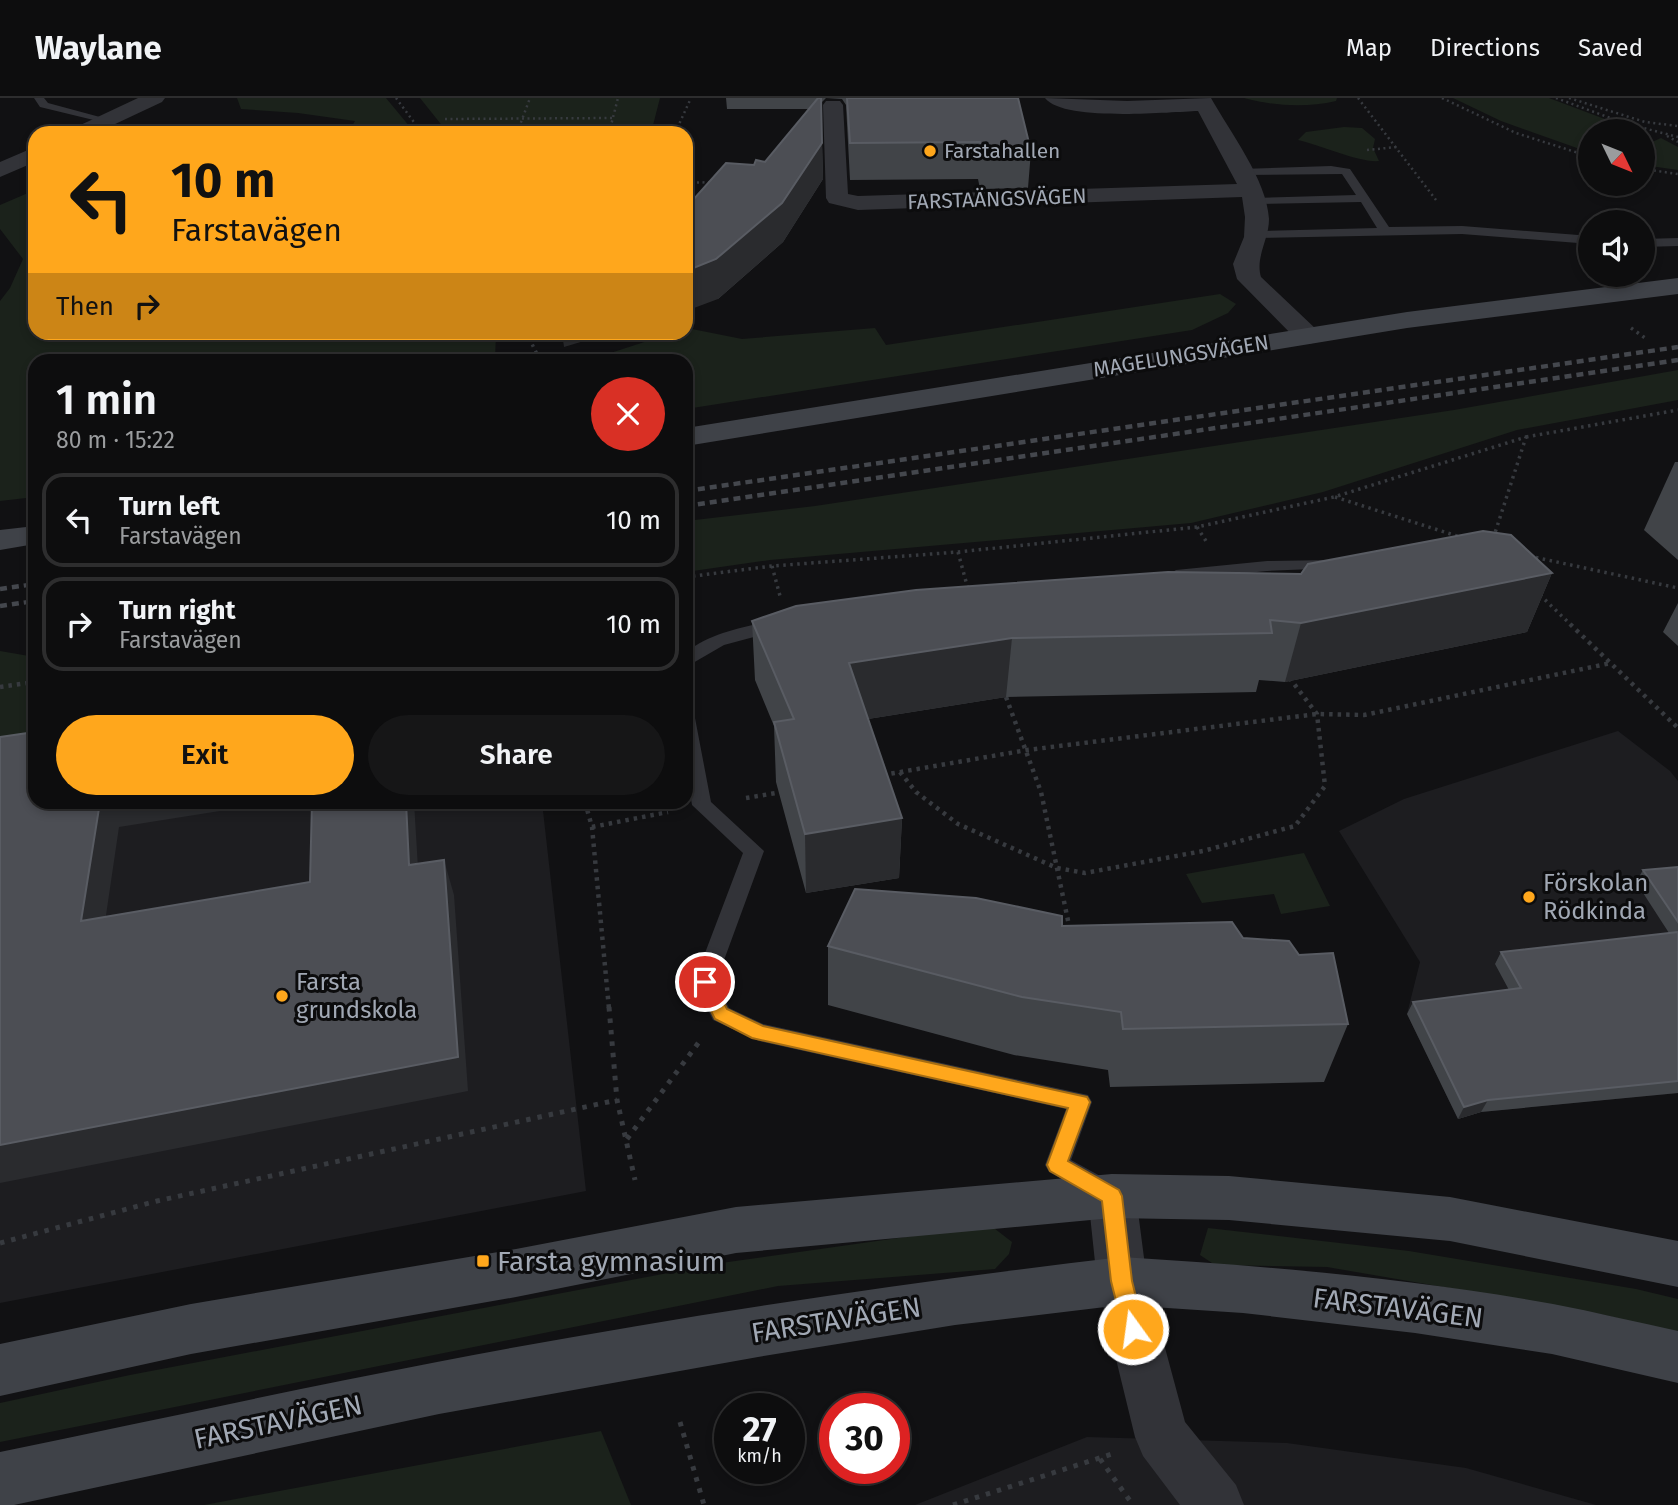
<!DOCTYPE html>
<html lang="en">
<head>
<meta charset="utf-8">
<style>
  :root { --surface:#0d0d0e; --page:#161617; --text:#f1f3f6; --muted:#9a9c9e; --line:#2d2d2e; --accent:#ffa71c }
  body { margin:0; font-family:"Fira Sans",sans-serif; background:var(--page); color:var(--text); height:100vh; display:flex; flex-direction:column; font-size:26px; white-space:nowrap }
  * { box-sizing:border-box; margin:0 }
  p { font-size:23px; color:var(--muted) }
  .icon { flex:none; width:38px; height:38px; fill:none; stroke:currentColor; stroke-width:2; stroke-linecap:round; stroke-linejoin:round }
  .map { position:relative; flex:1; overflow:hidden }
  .drawer { position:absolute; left:28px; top:256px; width:665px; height:455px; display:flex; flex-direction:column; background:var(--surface); border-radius:21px; box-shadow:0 4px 10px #0003,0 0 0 2px var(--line) }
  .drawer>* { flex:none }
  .guide { position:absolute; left:28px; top:28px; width:665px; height:214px; border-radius:21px; box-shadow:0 4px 10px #0003,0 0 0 2px var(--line); background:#ffa71c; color:#111; overflow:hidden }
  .needle { width:46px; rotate:133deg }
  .buttons { position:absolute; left:1578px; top:21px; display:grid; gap:14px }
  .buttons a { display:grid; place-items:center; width:77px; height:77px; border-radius:50%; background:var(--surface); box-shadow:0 4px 10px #0003,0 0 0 2px var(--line); font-size:35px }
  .speed { position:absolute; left:714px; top:1295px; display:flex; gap:14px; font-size:35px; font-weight:700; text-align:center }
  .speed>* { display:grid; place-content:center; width:91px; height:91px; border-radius:50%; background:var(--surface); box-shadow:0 4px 10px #0003,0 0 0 2px var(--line); line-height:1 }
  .speed small { font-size:18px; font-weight:400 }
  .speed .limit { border:10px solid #d22; background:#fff; color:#111 }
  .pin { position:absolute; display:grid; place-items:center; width:60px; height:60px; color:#fff; margin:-30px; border:4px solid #fff; border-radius:50%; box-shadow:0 2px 7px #0007 }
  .me { position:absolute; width:77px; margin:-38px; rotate:346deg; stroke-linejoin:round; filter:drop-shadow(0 0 5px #0008) }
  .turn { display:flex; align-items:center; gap:24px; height:147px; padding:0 28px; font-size:32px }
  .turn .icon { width:91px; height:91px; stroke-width:2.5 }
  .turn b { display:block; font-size:49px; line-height:60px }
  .then { display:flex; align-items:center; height:66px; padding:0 28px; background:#0003; gap:14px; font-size:26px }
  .round { display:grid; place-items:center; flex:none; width:74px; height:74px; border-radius:37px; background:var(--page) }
  .summary { display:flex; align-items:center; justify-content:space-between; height:119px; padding:0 28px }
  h1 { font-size:42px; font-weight:600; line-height:52px }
  .button { display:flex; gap:14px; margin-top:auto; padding:14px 28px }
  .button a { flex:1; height:80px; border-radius:42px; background:var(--accent); color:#111; font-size:28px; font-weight:600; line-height:80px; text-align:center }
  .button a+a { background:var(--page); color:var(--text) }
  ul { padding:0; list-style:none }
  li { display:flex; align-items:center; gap:21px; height:94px; margin:0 14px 10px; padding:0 14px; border:4px solid var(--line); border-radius:21px }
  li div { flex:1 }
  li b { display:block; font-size:26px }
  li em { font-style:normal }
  header { display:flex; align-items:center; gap:42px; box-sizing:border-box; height:98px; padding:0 35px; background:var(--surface); border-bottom:2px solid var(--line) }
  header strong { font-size:33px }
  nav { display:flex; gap:38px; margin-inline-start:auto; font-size:24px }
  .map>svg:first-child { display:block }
</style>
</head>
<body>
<header>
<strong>Waylane</strong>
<nav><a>Map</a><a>Directions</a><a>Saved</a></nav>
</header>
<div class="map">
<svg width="1678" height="1407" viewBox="0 0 1678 1407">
  <rect width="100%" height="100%" fill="#111113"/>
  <!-- built -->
  <g fill="#1d1d20">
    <polygon points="0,601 35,704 542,704 586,1093 0,1205"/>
    <polygon points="1618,633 1670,673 1678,683 1678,995 1481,1014 1458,1021 1407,916 1420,864 1339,733 1404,701"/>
    <polygon points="1087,1339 1287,1345 1466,1370 1596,1407 915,1407"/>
  </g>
  <!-- green -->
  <g fill="#1b221b">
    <polygon points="237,0 386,0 415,35 348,35 355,23 298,15 241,11"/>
    <polygon points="420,0 660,0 651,35 448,35"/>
    <path d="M1244,0H1337L1336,3C1306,10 1273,8 1244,0Z"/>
    <polygon points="1453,0 1549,0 1618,26 1600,33 1591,33 1591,55 1501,23"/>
    <path d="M1344,29L1362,30L1375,41L1373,50L1379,63C1360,65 1320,47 1298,42L1306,34Z"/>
    <polygon points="1661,40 1678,49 1678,72 1643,67 1643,48"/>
    <polygon points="35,92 35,234 496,235 495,262 35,262 35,399 0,403 0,203 10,190 23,161 0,131 0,107"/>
    <polygon points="1220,196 1236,206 1228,215 1192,232 686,311 686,262 589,262 672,235 686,234 687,230 742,241 875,230 886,247"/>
    <polygon points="1678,272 1678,302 1517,332 1323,394 1191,425 770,462 686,474 686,423 815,408 1454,312"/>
    <polygon points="0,553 35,559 35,640 0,647"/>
    <polygon points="1304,755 1330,808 1281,816 1274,796 1202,805 1186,776"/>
    <polygon points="990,1127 1012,1144 1009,1156 995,1171 778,1188 0,1344 0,1305 130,1277 721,1165"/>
    <polygon points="1208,1130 1409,1153 1636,1191 1678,1201 1678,1236 1605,1217 1327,1169 1215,1167 1200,1157"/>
    <polygon points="601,1333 631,1407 204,1407"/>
  </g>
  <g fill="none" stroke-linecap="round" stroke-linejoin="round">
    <!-- path-far3 -->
    <g stroke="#373a3f" stroke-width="2.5" stroke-dasharray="2 3.5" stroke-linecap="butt">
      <polyline points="396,0 422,35"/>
      <polyline points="1358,0 1436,102"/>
      <polyline points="1442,0 1516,35 1591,59"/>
      <polyline points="1556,0 1624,25 1678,39"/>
      <polyline points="1569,0 1645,24 1678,28"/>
      <polyline points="445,21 613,20"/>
      <polyline points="517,35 530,0"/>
      <polyline points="609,35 618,0"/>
      <polyline points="675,35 691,0"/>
      <polyline points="1667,38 1678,44"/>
      <polyline points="1367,52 1397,49"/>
      <polyline points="1643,71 1678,76"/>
      <polyline points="686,85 713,84"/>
    </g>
    <!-- path-far2 -->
    <g stroke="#373a3f" stroke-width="3.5" stroke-dasharray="2.5 4.5" stroke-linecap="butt">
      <polyline points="1631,230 1648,242"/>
      <polyline points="526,234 540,262"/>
      <polyline points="1526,339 1678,312"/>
      <polyline points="1335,399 1460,439"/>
      <polyline points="1197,429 1206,443"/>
      <polyline points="958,454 968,491"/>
      <polyline points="1529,458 1678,490"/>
      <polyline points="772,468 780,498"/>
      <polyline points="686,479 772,468 958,454 1197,429 1334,399 1526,339 1494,438"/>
      <polyline points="1540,497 1571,527"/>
    </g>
    <!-- path-far1 -->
    <g stroke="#373a3f" stroke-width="4.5" stroke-dasharray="3.5 5" stroke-linecap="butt">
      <polyline points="1570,526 1678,630"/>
      <polyline points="0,589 35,584"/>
      <polyline points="1006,599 1041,694 1070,832"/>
      <polyline points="900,674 916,694 958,726 1057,770 1085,775 1203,753 1295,728 1325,688 1317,616 1288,578"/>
      <polyline points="883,677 1027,652 1317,616 1364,617 1611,565"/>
      <polyline points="746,700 776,695"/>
      <polyline points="585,704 592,729 609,911"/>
      <polyline points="592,729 668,714"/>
    </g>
    <!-- path -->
    <g stroke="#373a3f" stroke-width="5" stroke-dasharray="4.5 7" stroke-linecap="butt">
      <polyline points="609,909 617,1002 635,1082"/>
      <polyline points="627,1041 699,944"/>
      <polyline points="0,1145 157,1103 617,1002"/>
      <polyline points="680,1324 704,1407"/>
      <polyline points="1100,1361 1133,1407"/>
      <polyline points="953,1407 1115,1355"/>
    </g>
    <!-- lane -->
    <g fill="#323338" fill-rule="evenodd">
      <polygon points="34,0 44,0 48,5 111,22 106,25 40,9"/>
      <polygon points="1331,68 1350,71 1389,129 1462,128 1591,138 1591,146 1462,136 1253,140 1251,137 1257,133 1377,130 1361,104 1254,106 1248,103 1254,100 1356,97 1342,76 1241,77 1235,74 1241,71"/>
      <polygon points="1678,140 1678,148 1643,149 1643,141"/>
      <polygon points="1331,462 1339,467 1337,470 1267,473 1176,482 1168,477 1176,472 1267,463"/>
      <path d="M778,522L786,527L784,531L724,547L686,569V554C712,534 746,528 778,522Z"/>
      <polygon points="686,614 695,620 711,704 764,753 716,884 729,910 763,926 1088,997 1092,1004 1071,1062 1111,1084 1114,1092 1111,1100 1102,1103 1049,1074 1045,1067 1066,1011 759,943 713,922 694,884 743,755 692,707 686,671"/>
    </g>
    <!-- street -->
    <g fill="#323338" fill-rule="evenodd">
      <polygon points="138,0 165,0 162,4 96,35 68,35 72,31"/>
      <path d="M1045,0L1127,3L1211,0C1230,34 1267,82 1269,121C1269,142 1255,159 1261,179L1317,232L1321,238L1317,244L1308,246L1299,244L1237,181L1233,166L1244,139L1245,119L1242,99L858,112L829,105L826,100L823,7L826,3H840L843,7L848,96L858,98L1237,86L1198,13C1168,14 1063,24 1045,0Z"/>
      <polygon points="35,49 35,64 0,79 0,64"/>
      <polygon points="1112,1076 1129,1083 1136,1098 1147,1183 1185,1324 1236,1387 1244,1407 1180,1407 1143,1358 1135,1339 1097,1183 1088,1098 1095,1083"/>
    </g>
    <!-- secondary -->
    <g fill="#3f4248" fill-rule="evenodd">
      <polygon points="1678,180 1678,196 1407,230 686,348 686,330 1407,214"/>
      <polygon points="35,428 35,446 0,452 0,432"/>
      <polygon points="1112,1076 1229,1078 1450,1099 1678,1143 1678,1189 1450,1143 1229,1122 1112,1120 736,1155 516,1199 191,1256 0,1298 0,1246 191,1206 516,1151 736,1109"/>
      <path d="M1122,1159C1265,1168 1411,1180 1553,1206C1595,1214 1636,1224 1678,1233V1285L1552,1256L1415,1235L1243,1215L1122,1207L955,1227L758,1259L439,1316L14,1407H0V1354C146,1324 291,1292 437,1264C664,1220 893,1186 1122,1159Z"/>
    </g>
    <!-- rail -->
    <g stroke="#44474d" stroke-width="4.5" stroke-dasharray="7 5" stroke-linecap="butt">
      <polyline points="686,393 1678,249"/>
      <polyline points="686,408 1678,262"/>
      <polyline points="0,491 35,486"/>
      <polyline points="0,508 35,503"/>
    </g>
  </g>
  <!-- wall -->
  <g fill="#414448">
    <polygon points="726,0 1018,0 1031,53 1028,90 980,91 978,81 850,82 846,7 842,1 826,0 821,5 823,81 783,144 718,201 754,67 765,64 809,11 727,11"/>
    <polygon points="1675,364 1678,364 1678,462 1644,432"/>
    <polygon points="1552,475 1527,534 1285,584 1259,582 1256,594 1006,599 868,621 902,720 899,780 806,795 776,684 774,628 755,582 752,523 1301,476"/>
    <polygon points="1678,505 1678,548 1663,534"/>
    <polygon points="1678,769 1678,995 1481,1014 1458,1021 1407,916 1413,904 1509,892 1495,866 1501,854 1669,835 1636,784 1643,772"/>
    <polygon points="1243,840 1348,926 1324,984 1110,989 1108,972 1014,957 828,907 828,848"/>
  </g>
  <!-- shaded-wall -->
  <g fill="#2a2b2e">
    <polygon points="822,45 823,81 783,144 718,201 686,213 686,173"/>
    <polygon points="562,234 614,234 564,249"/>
    <polygon points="1552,475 1527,534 1285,584 1301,525"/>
    <polygon points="1012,540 1006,599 849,624 849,565"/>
    <polygon points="100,704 277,704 119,729 100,858 81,823"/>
    <polygon points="406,704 414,704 420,803 409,767"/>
    <polygon points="902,720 899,780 806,795 805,736"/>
    <polygon points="444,762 454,797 468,993 0,1085 0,1047"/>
    <polygon points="1488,1002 1481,1014 1458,1021 1464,1009"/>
  </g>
  <!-- building -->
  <g fill="#4c4e54" stroke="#595c63" stroke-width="2">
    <polygon points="818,0 821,0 822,45 782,105 716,161 686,173 686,107 693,102 726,65 754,67 756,62 765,64"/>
    <polygon points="847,0 1018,0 1031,53 983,54 980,44 850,45"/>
    <polygon points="1483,433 1511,437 1552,475 1301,525 1270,522 1272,535 1012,540 849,565 902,720 805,736 774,624 794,621 752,523 796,508 916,492 1168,474 1301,476 1308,466"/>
    <polygon points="35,634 35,704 100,704 81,823 310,784 312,704 406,704 409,767 444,762 458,959 0,1047 0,639"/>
    <polygon points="1678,769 1678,824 1643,772"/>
    <polygon points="855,791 976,800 1062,818 1062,828 1232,824 1243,840 1289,843 1299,857 1333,855 1348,926 1123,931 1121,914 1022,899 828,848"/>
    <polygon points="1678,834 1678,983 1488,1002 1464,1009 1413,904 1521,890 1501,854"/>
  </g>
  <!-- route -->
  <polygon fill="#ffa71c" stroke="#a66d12" stroke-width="2" points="705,877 711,879 727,911 763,928 1087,999 1090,1004 1068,1063 1119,1092 1122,1098 1132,1183 1144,1231 1141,1239 1133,1242 1126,1239 1123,1231 1111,1183 1102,1103 1050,1073 1047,1067 1068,1010 752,940 715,921 696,884 698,879"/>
  <!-- markers -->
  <g fill="#ffa71c" stroke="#0c0c0d" stroke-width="2.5">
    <circle cx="930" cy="53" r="7"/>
    <circle cx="1529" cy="799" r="7"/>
    <circle cx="282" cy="898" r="7"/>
    <rect x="476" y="1156" width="14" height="14" rx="3.5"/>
  </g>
  <g text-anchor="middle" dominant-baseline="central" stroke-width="6" stroke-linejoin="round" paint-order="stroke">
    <!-- far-poi labels -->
    <g font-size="21" fill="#a1a8b4" stroke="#0c0c0d" text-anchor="start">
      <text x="944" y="53">Farstahallen</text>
    </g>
    <!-- far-street labels -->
    <g font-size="21" fill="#a1a8b4" stroke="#0c0c0d">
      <text transform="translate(997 101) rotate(-2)">FARSTAÄNGSVÄGEN</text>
      <text transform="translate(1181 258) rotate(-9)">MAGELUNGSVÄGEN</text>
    </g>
    <!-- poi labels -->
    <g font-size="24" fill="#a1a8b4" stroke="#0c0c0d" text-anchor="start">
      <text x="1543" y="785">Förskolan<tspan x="1543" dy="28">Rödkinda</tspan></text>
      <text x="296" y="884">Farsta<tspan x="296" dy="28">grundskola</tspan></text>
    </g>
    <!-- near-poi labels -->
    <g font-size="28" fill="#a1a8b4" stroke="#0c0c0d" text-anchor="start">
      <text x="497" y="1163">Farsta gymnasium</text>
    </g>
    <!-- near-street labels -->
    <g font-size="28" fill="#a1a8b4" stroke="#0c0c0d">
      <text transform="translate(1398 1210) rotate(7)">FARSTAVÄGEN</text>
      <text transform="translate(836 1222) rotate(-9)">FARSTAVÄGEN</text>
      <text transform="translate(278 1324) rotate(-12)">FARSTAVÄGEN</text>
    </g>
  </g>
</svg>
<div class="buttons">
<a><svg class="needle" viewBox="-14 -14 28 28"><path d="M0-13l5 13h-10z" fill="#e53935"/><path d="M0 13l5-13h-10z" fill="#9a9c9e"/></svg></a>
<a><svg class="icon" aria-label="sound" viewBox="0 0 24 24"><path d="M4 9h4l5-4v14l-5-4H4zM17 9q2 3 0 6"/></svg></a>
</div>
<div class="speed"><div>27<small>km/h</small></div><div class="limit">30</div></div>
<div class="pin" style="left:705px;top:884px;background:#d93025"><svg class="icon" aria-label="arrive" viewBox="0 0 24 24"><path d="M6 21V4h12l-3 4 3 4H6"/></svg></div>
<svg class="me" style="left:1133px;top:1231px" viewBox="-20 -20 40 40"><circle r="17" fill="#ffa71c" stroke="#fff" stroke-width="3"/><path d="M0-11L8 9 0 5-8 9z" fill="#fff"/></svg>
<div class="guide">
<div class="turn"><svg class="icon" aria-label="left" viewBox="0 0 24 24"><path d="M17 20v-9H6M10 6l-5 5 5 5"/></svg><div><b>10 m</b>Farstavägen</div></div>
<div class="then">Then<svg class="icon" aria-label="right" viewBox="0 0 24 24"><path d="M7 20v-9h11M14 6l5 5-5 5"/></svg></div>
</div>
<section class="drawer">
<div class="summary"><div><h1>1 min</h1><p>80 m · 15:22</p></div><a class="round" style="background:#d93025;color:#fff"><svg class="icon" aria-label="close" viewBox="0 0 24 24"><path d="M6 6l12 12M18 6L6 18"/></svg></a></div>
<ul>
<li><svg class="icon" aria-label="left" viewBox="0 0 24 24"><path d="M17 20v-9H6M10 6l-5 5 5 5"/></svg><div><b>Turn left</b><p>Farstavägen</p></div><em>10 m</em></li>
<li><svg class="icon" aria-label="right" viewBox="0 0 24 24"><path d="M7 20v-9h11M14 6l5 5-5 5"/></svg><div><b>Turn right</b><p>Farstavägen</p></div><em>10 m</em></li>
</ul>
<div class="button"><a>Exit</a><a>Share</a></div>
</section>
</div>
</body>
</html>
